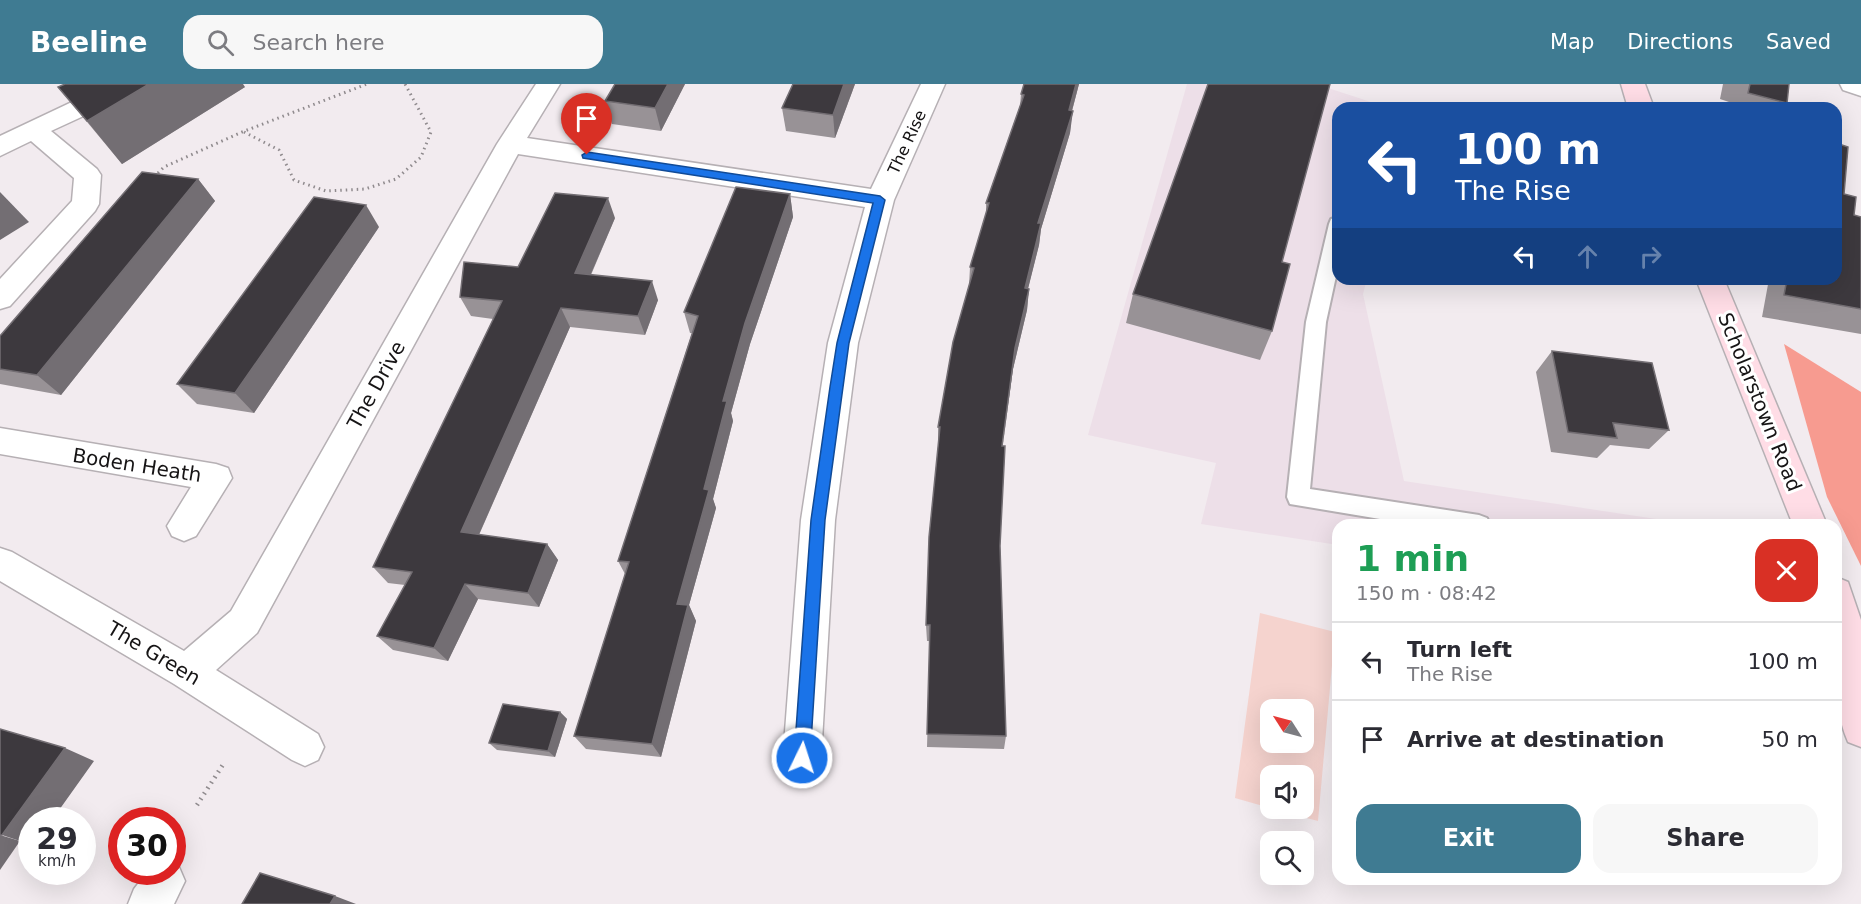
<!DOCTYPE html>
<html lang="en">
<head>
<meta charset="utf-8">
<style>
  :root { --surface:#fff; --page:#f7f7f7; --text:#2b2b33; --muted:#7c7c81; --line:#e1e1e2; --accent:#3f7b92 }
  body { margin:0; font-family:"DejaVu Sans",sans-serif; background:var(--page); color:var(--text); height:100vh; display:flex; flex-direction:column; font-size:22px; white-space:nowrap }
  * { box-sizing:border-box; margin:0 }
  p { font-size:20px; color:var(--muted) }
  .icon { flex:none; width:33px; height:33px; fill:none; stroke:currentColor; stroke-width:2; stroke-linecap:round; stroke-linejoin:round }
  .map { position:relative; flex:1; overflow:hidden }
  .side { position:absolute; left:1332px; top:435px; width:510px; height:366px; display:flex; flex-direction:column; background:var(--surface); border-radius:18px; box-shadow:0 6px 24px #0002 }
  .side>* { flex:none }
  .guide { position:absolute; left:1332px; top:18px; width:510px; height:183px; border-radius:18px; box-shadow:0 6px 24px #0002; background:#1a4fa0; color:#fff; overflow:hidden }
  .needle { width:39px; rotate:306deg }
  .fabs { position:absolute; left:1260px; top:615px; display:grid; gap:12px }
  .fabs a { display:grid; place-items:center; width:54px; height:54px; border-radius:12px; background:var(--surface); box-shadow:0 6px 24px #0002; font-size:30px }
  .speed { position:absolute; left:18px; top:723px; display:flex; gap:12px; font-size:30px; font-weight:700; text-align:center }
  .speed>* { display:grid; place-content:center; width:78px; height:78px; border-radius:50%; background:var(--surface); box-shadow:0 6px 24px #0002; line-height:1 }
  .speed small { font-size:15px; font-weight:400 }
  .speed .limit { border:9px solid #d22; background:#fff; color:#111 }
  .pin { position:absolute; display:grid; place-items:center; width:51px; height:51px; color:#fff; margin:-62px -26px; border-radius:50% 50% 50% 0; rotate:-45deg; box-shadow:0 0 6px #0007 }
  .pin .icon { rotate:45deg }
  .me { position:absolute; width:66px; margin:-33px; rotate:4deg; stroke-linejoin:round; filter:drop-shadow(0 0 4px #0008) }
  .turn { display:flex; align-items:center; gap:21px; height:126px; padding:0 24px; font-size:27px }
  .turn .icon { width:78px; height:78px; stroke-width:2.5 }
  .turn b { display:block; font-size:42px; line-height:51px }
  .lanes { display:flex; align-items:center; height:57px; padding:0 24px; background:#0003; justify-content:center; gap:30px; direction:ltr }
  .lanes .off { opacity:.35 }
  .round { display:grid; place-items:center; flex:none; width:63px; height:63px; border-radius:18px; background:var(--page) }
  .head { display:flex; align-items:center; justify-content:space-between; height:102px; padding:0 24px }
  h1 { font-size:36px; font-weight:700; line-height:45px; color:#1e9e55 }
  .cta { display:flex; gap:12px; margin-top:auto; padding:12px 24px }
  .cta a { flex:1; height:69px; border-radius:18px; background:var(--accent); color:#fff; font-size:24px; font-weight:700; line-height:69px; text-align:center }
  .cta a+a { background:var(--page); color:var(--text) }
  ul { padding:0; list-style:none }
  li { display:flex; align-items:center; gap:18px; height:78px; padding:0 24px; border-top:2px solid var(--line) }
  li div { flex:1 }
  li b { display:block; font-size:22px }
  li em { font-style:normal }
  header { display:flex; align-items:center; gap:36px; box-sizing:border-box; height:84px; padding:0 30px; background:var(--accent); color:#fff }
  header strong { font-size:28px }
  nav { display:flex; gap:33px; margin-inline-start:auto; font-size:21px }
  .search { width:420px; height:54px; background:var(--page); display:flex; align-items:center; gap:15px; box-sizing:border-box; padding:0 21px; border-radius:18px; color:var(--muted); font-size:22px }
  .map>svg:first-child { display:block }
</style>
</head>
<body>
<header>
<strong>Beeline</strong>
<div class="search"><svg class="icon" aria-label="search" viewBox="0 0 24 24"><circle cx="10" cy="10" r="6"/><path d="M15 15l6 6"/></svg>Search here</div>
<nav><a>Map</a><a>Directions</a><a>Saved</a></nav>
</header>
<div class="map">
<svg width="1861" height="820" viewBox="0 0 1861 820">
  <rect width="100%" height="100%" fill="#f2ebef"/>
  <!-- built -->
  <polygon fill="#eddfe8" points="1187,0 1316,0 1389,24 1338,24 1338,195 1367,195 1363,210 1404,397 1696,441 1338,441 1338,461 1201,440 1216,379 1088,351"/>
  <!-- green -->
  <path fill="#f5d3ce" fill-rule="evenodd" d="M1260,529L1335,548L1318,737L1273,725L1304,724V692H1270V724L1235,714ZM1270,626H1304V658H1270Z"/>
  <!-- forest -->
  <polygon fill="#f79b90" points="1784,260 1861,308 1861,482 1827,413"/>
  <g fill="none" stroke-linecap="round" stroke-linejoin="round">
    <defs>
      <polygon id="lane" points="1338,133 1338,183 1326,238 1310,405 1479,431 1487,434 1490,441 1416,441 1290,420 1287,413 1306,238 1329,140 1331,135"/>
      <g id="street">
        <polygon points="110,0 143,0 140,6 51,47 97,85 101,91 99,120 95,127 10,222 0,225 0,195 72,117 74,94 31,57 0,72 0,52"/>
        <polygon points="536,0 560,0 527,54 871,105 921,0 945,0 894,116 858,259 835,436 821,674 816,687 802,693 788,687 783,674 801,436 828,259 865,123 518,70 257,549 216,586 318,650 324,663 318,676 305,682 292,676 174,600 0,497 0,464 12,468 184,567 231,527 497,60"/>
        <polygon points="1840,0 1861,0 1861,12 1843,6"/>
        <polygon points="0,344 216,380 228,384 232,394 196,452 184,457 172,452 167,442 191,403 0,370"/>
        <polygon points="172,780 179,783 185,797 174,820 128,820 134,805 147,788 172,788"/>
      </g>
      <g id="secondary">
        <polygon points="1621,0 1645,0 1654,24 1628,24"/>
        <polygon points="1696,195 1724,195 1827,441 1793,441"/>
        <path d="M1836,493L1848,498L1861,536V663L1848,658C1828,612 1836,543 1836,493Z"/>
      </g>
    </defs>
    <!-- lane casing -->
    <use href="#lane" stroke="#b6b0b4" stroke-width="4"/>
    <!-- street casing -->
    <use href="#street" stroke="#b6b0b4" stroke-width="3"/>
    <!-- secondary casing -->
    <use href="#secondary" stroke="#b6b0b4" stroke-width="3"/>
    <!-- path-far1 -->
    <g stroke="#908b8e" stroke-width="3" stroke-dasharray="1.5 4" stroke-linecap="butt">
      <polyline points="244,48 279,66 294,96 326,107 365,105 396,95 421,73 431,48 405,0"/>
      <polyline points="154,93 164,83 242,48 367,0"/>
    </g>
    <!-- path -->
    <polyline stroke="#908b8e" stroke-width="4.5" stroke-dasharray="1.5 5" stroke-linecap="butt" points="197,721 224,679"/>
    <!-- lane -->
    <use href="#lane" fill="#fff" fill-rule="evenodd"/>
    <!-- street -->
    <use href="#street" fill="#fff" fill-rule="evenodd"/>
    <!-- secondary -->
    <use href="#secondary" fill="#ffdde6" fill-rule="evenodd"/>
  </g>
  <!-- wall -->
  <g fill="#989296">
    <polygon points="685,0 661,47 612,40 605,17"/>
    <polygon points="855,0 835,54 786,47 782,24"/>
    <polygon points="1024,0 1079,0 1072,27 1070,49 1041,145 1039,161 1028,204 1029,205 1027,226 1013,285 1002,362 1000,462 1006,652 1004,665 927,663 930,557 927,557 926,541 938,363 938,343 969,201 970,183 986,131 986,119 1020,22 1021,10"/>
    <polygon points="1723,0 1789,0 1787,19 1783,24 1731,24 1732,19 1720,15"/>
    <polygon points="58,3 245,3 122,80"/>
    <polygon points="198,95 215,117 61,311 0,300 0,252"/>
    <polygon points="790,110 793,133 750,260 731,329 733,337 713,415 716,424 689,521 696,537 661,673 586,665 574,652 625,490 618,477 692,249 690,249 684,228"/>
    <polygon points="1844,110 1854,131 1861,133 1861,250 1762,233 1769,195 1836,195"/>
    <polygon points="615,134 591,191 658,216 645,251 570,243 479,451 547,460 558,476 539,523 478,515 448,577 393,566 377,552 405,501 388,499 373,483 493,235 471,232 460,213"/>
    <polygon points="379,143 254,329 197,320 177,300"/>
    <polygon points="1282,178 1272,247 1260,276 1126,239 1133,210"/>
    <polygon points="1552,267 1669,346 1649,365 1610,361 1597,374 1551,368 1536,288"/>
    <polygon points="560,628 567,635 555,673 497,666 489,659"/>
  </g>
  <!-- shaded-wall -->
  <g fill="#736e73">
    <polygon points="149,0 243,0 245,3 122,80 87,37"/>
    <polygon points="668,0 685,0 661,47 655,24"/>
    <polygon points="844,0 855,0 835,54 833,31"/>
    <polygon points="1076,0 1079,0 1066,49 1069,26"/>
    <polygon points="1073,27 1070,49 1041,145 1039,161 1023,225 1025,204 1038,139"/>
    <polygon points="198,95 215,117 61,311 37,291"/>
    <polygon points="0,108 29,138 0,156"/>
    <polygon points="790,110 793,133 750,260 731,329 733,337 713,415 716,424 689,521 696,537 661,673 652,660 677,520 723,317 745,239"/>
    <polygon points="608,114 615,134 583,208 575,189"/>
    <polygon points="366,121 379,143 254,329 235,309"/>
    <polygon points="652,197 658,216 645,251 638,232"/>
    <polygon points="1029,205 1027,226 1013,285 1000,381 1015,264"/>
    <polygon points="561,224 570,243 473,464 461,448"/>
    <polygon points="547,460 558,476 539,523 528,509"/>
    <polygon points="465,500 478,515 448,577 434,564"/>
    <polygon points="560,628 567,635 555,673 548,667"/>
    <polygon points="65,664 94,677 52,736 32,736 32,761 2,751"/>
    <polygon points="0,751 20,757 0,786"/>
    <polygon points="335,812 356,820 330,820"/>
  </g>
  <!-- building -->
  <g fill="#3d393e" stroke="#736e73" stroke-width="1.5">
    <polygon points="65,0 149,0 87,37 58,3"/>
    <polygon points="615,0 668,0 655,24 605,17"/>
    <polygon points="793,0 844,0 833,31 782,24"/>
    <polygon points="1024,0 1076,0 1069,26 1073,27 1038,139 1041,139 1025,204 1029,205 1015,264 1002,362 1005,362 1000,462 1006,652 927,650 930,541 926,541 929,453 940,343 938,343 953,258 974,184 970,183 989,119 986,119 1024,11 1021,10"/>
    <polygon points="1208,0 1330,0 1282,178 1290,180 1272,247 1133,210"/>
    <polygon points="1750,0 1789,0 1787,19 1748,9"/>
    <polygon points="1836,59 1848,63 1844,110 1856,113 1854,131 1861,133 1861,225 1784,211 1787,195 1836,195"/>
    <polygon points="142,88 198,95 37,291 0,285 0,252"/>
    <polygon points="736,103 790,110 745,239 723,317 727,317 704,405 709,406 677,520 688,521 652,660 574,652 629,478 618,477 698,232 684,228"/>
    <polygon points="555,109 608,114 575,189 652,197 638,232 561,224 461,448 547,460 528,509 465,500 434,564 377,552 412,488 373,483 502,217 460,213 464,178 518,183"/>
    <polygon points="314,113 366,121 235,309 177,300"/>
    <polygon points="1552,267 1652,279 1669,346 1613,339 1617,354 1568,348"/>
    <polygon points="503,620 560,628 548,667 489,659"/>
    <polygon points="0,645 65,664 2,751 0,751"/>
    <polygon points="260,789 335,812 330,820 242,820"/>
  </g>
  <!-- route -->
  <polygon fill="#1a73e8" stroke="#114b97" stroke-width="1.5" points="587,68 880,112 885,116 849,259 843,303 825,436 810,674 808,680 802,682 796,680 794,674 811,436 830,303 837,259 873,119 583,74 582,71"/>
  <g text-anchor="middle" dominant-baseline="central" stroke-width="6" stroke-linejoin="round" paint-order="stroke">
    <!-- far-street labels -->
    <g font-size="16" fill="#161415" stroke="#fff">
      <text transform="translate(907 58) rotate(-65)">The Rise</text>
    </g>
    <!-- street labels -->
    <g font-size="20" fill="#161415" stroke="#fff">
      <text transform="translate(376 301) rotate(-61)">The Drive</text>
      <text transform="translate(1760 318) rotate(68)">Scholarstown Road</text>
      <text transform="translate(137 381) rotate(9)">Boden Heath</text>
      <text transform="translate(154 569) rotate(31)">The Green</text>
    </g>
  </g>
</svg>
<div class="fabs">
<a><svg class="needle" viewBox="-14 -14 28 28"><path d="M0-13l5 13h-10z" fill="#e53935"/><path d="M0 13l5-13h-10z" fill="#7c7c81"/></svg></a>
<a><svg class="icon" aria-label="sound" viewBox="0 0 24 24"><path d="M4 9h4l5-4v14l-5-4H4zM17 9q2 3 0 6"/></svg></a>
<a><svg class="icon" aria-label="search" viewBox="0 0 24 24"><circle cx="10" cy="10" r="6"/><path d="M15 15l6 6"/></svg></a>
</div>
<div class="speed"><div>29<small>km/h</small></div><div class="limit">30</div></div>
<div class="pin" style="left:587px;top:71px;background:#d93025"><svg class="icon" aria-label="arrive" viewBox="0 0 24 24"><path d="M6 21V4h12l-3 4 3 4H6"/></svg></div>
<svg class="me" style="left:802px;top:674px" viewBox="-20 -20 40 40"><circle r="17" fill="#1a73e8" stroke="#fff" stroke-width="3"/><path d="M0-11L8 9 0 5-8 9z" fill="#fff"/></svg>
<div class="guide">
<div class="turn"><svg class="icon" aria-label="left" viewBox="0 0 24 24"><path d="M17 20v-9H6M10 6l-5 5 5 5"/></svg><div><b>100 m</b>The Rise</div></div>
<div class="lanes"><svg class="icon" aria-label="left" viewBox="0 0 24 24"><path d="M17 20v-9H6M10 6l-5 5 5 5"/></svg><svg class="icon off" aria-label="ahead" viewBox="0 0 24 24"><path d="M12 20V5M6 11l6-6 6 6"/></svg><svg class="icon off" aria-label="right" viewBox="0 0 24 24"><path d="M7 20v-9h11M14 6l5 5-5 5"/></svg></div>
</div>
<section class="side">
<div class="head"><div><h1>1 min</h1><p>150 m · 08:42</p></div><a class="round" style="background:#d93025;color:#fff"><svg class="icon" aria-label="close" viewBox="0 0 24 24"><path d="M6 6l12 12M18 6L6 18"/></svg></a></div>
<ul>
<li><svg class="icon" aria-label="left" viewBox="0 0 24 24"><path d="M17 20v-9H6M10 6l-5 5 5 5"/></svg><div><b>Turn left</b><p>The Rise</p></div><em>100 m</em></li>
<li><svg class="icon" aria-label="arrive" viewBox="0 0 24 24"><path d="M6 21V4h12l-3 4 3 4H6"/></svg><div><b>Arrive at destination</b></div><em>50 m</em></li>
</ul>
<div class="cta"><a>Exit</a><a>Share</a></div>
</section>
</div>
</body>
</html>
